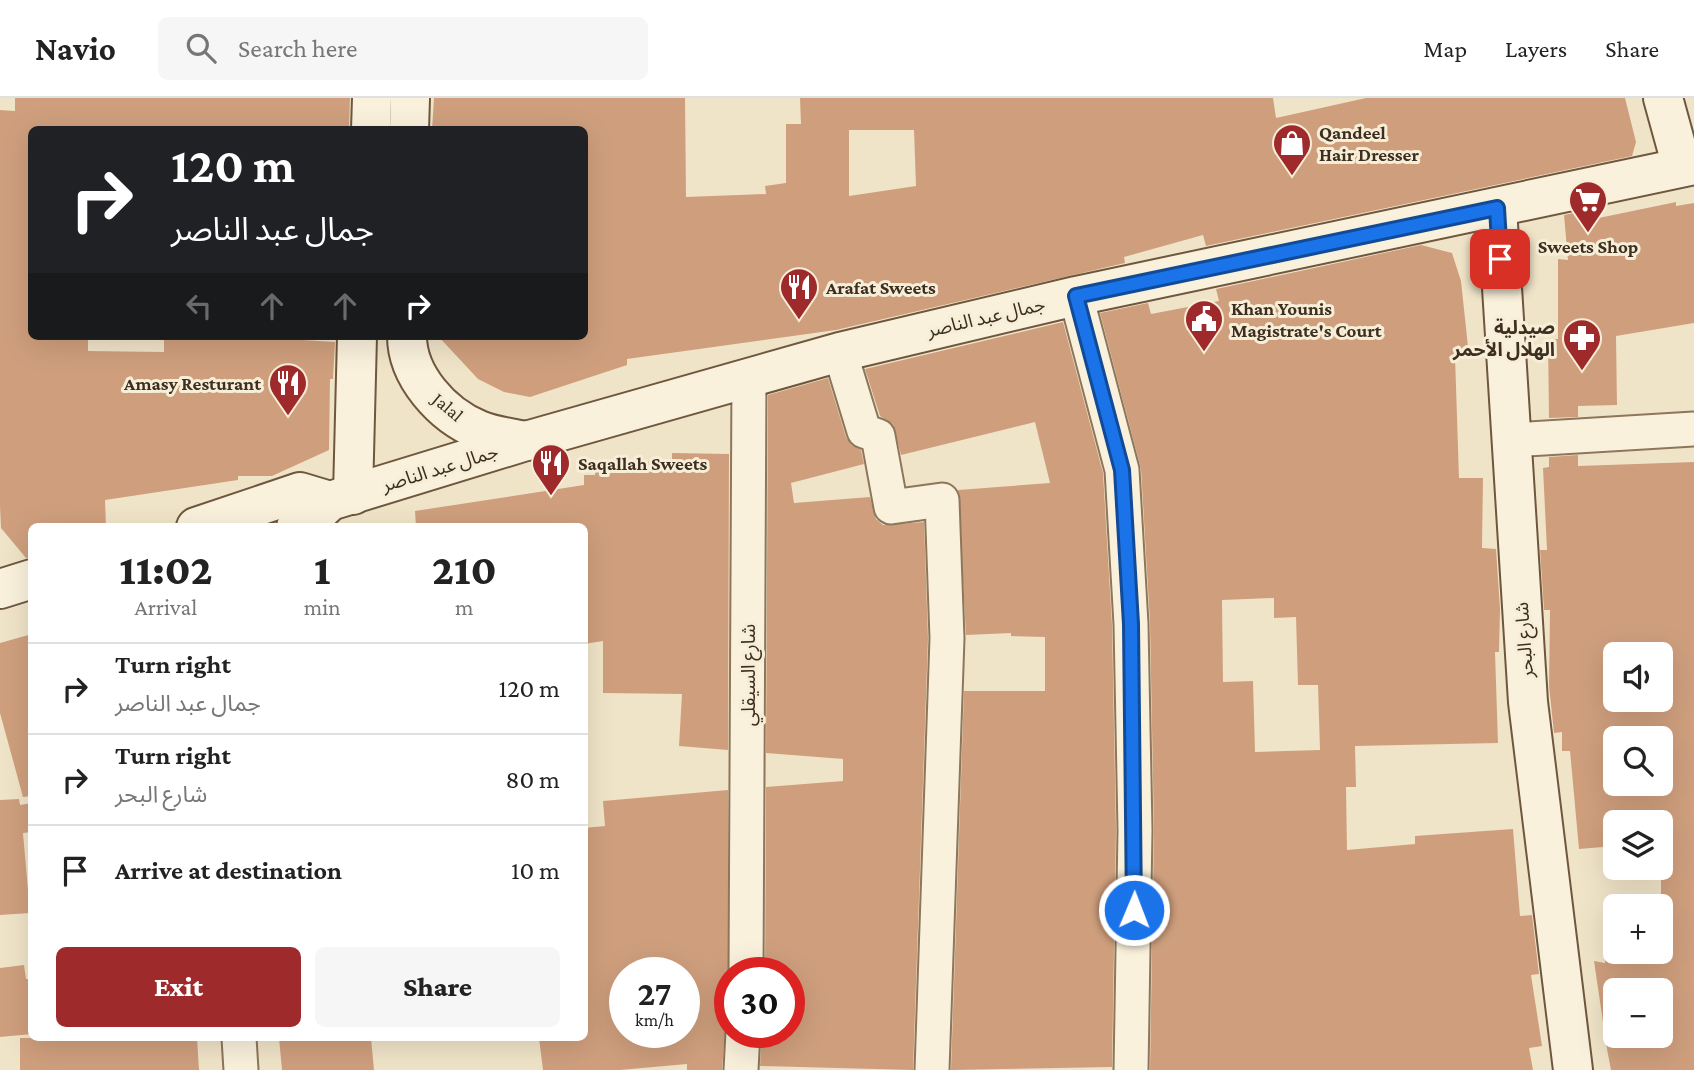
<!DOCTYPE html>
<html lang="en">
<head>
<meta charset="utf-8">
<style>
  :root { --surface:#fff; --page:#f6f6f6; --text:#222; --muted:#767676; --line:#e0e0e0; --accent:#9e2a2b }
  body { margin:0; font-family:"Crimson Pro","Noto Sans Arabic",serif; background:var(--page); color:var(--text); height:100vh; display:flex; flex-direction:column; font-size:26px; white-space:nowrap }
  * { box-sizing:border-box; margin:0 }
  p { font-size:23px; color:var(--muted) }
  .icon { flex:none; width:38px; height:38px; fill:none; stroke:currentColor; stroke-width:2; stroke-linecap:round; stroke-linejoin:round }
  .map { position:relative; flex:1; overflow:hidden }
  .sheet { position:absolute; left:28px; top:425px; width:560px; height:518px; display:flex; flex-direction:column; background:var(--surface); border-radius:10px; box-shadow:0 7px 28px #0002 }
  .sheet>* { flex:none }
  .banner { position:absolute; left:28px; top:28px; width:560px; height:214px; border-radius:10px; box-shadow:0 7px 28px #0002; background:#202124; color:#fff; overflow:hidden }
  .tools { position:absolute; left:1603px; top:544px; display:grid; gap:14px }
  .tools a { display:grid; place-items:center; width:70px; height:70px; border-radius:10px; background:var(--surface); box-shadow:0 7px 28px #0002; font-size:35px }
  .speed { position:absolute; left:609px; top:859px; display:flex; gap:14px; font-size:35px; font-weight:700; text-align:center }
  .speed>* { display:grid; place-content:center; width:91px; height:91px; border-radius:50%; background:var(--surface); box-shadow:0 7px 28px #0002; line-height:1 }
  .speed small { font-size:18px; font-weight:400 }
  .speed .limit { border:10px solid #d22; background:#fff; color:#111 }
  .pin { position:absolute; display:grid; place-items:center; width:60px; height:60px; color:#fff; margin:-30px; border-radius:14px; box-shadow:0 4px 10px #0006 }
  .me { position:absolute; width:77px; margin:-38px; rotate:1deg; stroke-linejoin:round; filter:drop-shadow(0 0 5px #0008) }
  .turn { display:flex; align-items:center; gap:24px; height:147px; padding:0 28px; font-size:32px }
  .turn .icon { width:91px; height:91px; stroke-width:2.5 }
  .turn b { display:block; font-size:49px; line-height:60px }
  .lanes { display:flex; align-items:center; height:66px; padding:0 28px; background:#0003; justify-content:center; gap:35px; direction:ltr }
  .lanes .off { opacity:.35 }
  .eta { display:flex; justify-content:space-evenly; align-items:center; height:119px; text-align:center }
  .eta b { font-size:42px; font-weight:800; line-height:49px }
  .primary-button { display:flex; gap:14px; margin-top:auto; padding:14px 28px }
  .primary-button a { flex:1; height:80px; border-radius:10px; background:var(--accent); color:#fff; font-size:28px; font-weight:800; line-height:80px; text-align:center }
  .primary-button a+a { background:var(--page); color:var(--text) }
  ul { padding:0; list-style:none }
  li { display:flex; align-items:center; gap:21px; height:91px; padding:0 28px; border-top:2px solid var(--line) }
  li div { flex:1 }
  li b { display:block; font-size:26px }
  li em { font-style:normal }
  header { display:flex; align-items:center; gap:42px; box-sizing:border-box; height:98px; padding:0 35px; background:var(--surface); border-bottom:2px solid var(--line) }
  header strong { font-size:33px }
  nav { display:flex; gap:38px; margin-inline-start:auto; font-size:24px }
  .search { width:490px; height:63px; background:var(--page); display:flex; align-items:center; gap:18px; box-sizing:border-box; padding:0 24px; border-radius:10px; color:var(--muted); font-size:26px }
  .map>svg:first-child { display:block }
</style>
</head>
<body>
<header>
<strong>Navio</strong>
<div class="search"><svg class="icon" aria-label="search" viewBox="0 0 24 24"><circle cx="10" cy="10" r="6"/><path d="M15 15l6 6"/></svg>Search here</div>
<nav><a>Map</a><a>Layers</a><a>Share</a></nav>
</header>
<div class="map">
<svg width="1694" height="972" viewBox="0 0 1694 972">
  <rect width="100%" height="100%" fill="#f0e4c8"/>
  <!-- building -->
  <g fill="#cf9f7d" fill-rule="evenodd">
    <polygon points="15,0 350,0 349,32 32,32 32,238 88,238 88,253 164,254 164,239 236,238 335,244 333,281 330,281 329,352 272,378 238,378 238,382 105,402 106,429 32,429 32,460 26,460 1,430 0,408 0,12 15,13"/>
    <path d="M434,0H685L686,99L766,96L765,88L786,85V26H801L800,0H1273L1276,20L1366,0H1625L1636,44L1632,58L1206,148L1203,137L1124,159L1125,165L836,232L627,261V267L530,299L504,294L478,281L438,238H584V32H432ZM849,32H914L916,88L849,98Z"/>
    <polygon points="1676,104 1676,108 1694,105 1694,225 1616,238 1617,307 1578,308 1578,319 1549,320 1548,241 1558,241 1558,161 1568,162 1564,117 1597,110 1589,122"/>
    <path d="M1421,147L1452,155L1461,183L1469,258H1455L1459,380H1483L1482,450L1496,451L1500,511L1499,554H1495L1498,645L1355,648L1356,689H1346L1347,752L1415,746V738L1513,731L1520,818L1532,817L1539,876L1531,877L1542,948L1529,950L1533,972H1150L1154,732L1150,525L1141,371L1100,215L1148,205L1151,216L1219,203L1216,191ZM1274,500V520L1296,519L1298,587H1318L1320,652L1255,654L1253,583L1223,584L1222,502Z"/>
    <polygon points="1063,224 1103,375 1112,527 1116,732 1112,969 951,972 964,593 1045,593 1045,539 1011,538 1011,535 966,537 958,392 1050,385 1035,324 901,357 893,326 880,318 865,271"/>
    <polygon points="828,280 846,339 851,347 861,352 864,366 791,385 794,405 870,399 876,421 883,427 924,424 928,540 913,972 760,968 762,934 789,934 789,875 765,875 766,689 843,683 843,661 766,655 768,297"/>
    <polygon points="672,355 729,356 728,652 679,648 682,596 603,595 603,543 584,546 584,429 416,429 415,413 584,387 584,377 595,377 595,363 672,364"/>
    <path d="M1578,357V368L1694,364V972H1611L1607,951L1594,863L1605,865L1609,823L1615,824V854H1661V724H1615V748L1579,751L1570,653H1562V634L1554,635L1549,588L1550,512H1544L1540,452H1547L1543,370L1549,369V359ZM1615,556H1661V602H1615ZM1615,640H1661V686H1615ZM1615,892H1661V938H1615Z"/>
    <polygon points="32,536 32,698 23,699 0,615 0,545"/>
    <path d="M728,692L729,883L722,972H687V966L620,972H543L539,940H584L588,772L584,773V730L605,728L603,703ZM625,875H684V934H625Z"/>
    <polygon points="19,701 20,707 32,705 32,734 23,735 30,815 0,817 0,702"/>
    <polygon points="24,867 26,881 32,881 32,936 0,939 0,870"/>
    <polygon points="20,940 197,940 199,972 20,972"/>
    <polygon points="279,940 371,940 374,972 282,972"/>
  </g>
  <g fill="none" stroke-linecap="round" stroke-linejoin="round">
    <defs>
      <g id="street">
        <polyline points="1076,198 1122,372 1131,526 1135,732 1131,972"/>
        <polyline points="840,254 864,333 878,338 891,409 942,402 947,540 932,972"/>
        <polyline points="1510,342 1694,331"/>
        <polyline points="746,875 749,278"/>
        <polyline points="239,940 241,972"/>
        <polyline points="741,972 743,934"/>
      </g>
      <g id="secondary">
        <polyline points="1663,0 1682,69"/>
        <polyline points="371,32 372,0"/>
        <polyline points="409,32 410,0"/>
        <polyline points="1497,110 1528,604 1573,972"/>
        <path d="M407,238C407,278 442,317 479,332C493,338 511,340 526,343"/>
        <polyline points="353,397 357,238"/>
        <polyline points="196,429 300,394 330,403"/>
        <polyline points="296,429 306,426 330,403 526,343 840,254 1076,198 1694,67"/>
        <polyline points="0,491 32,481"/>
      </g>
    </defs>
    <!-- street casing -->
    <use href="#street" stroke="#8d765c" stroke-width="37"/>
    <!-- secondary casing -->
    <use href="#secondary" stroke="#6f573f" stroke-width="42"/>
    <!-- street -->
    <use href="#street" stroke="#faf1dc" stroke-width="33"/>
    <!-- secondary -->
    <use href="#secondary" stroke="#faf1dc" stroke-width="38"/>
  </g>
  <g fill="none" stroke-linecap="round" stroke-linejoin="round">
    <defs>
      <polyline id="route" points="1134,812 1131,526 1122,372 1076,198 1497,110 1500,161"/>
    </defs>
    <!-- route casing -->
    <use href="#route" stroke="#114b97" stroke-width="18"/>
    <!-- route -->
    <use href="#route" stroke="#1a73e8" stroke-width="12"/>
  </g>
  <!-- icons -->
  <defs>
    <symbol id="shop-pin" viewBox="-11 -11 22 30"><path d="M0 17L-7.5 6A9.5 9.5 0 1 1 7.5 6Z" fill="#9e2a2b" stroke="#f7eed8"/><path d="M-5-2.5h2.3a2.7 3.5 0 0 1 5.4 0H5L5.5 6h-11ZM-1.5-2.5h3a1.5 2.3 0 0 0-3 0Z" fill="#fff"/></symbol>
    <symbol id="supermarket-pin" viewBox="-11 -11 22 30"><path d="M0 17L-7.5 6A9.5 9.5 0 1 1 7.5 6Z" fill="#9e2a2b" stroke="#f7eed8"/><path d="M-6-5.5h2.5l.6 2H6L4.5 2H-2.5L-4.4-4H-6ZM-1.5 3.2a1.3 1.3 0 1 0 .1 0ZM3 3.2a1.3 1.3 0 1 0 .1 0Z" fill="#fff"/></symbol>
    <symbol id="restaurant-pin" viewBox="-11 -11 22 30"><path d="M0 17L-7.5 6A9.5 9.5 0 1 1 7.5 6Z" fill="#9e2a2b" stroke="#f7eed8"/><path d="M-5-6h1v4h1v-4h1v4h1v-4h1v5L-1.5 .5V6h-2V.5L-5-1ZM5-6V6H3V1.5H1.5Q1.5-4 5-6Z" fill="#fff"/></symbol>
    <symbol id="civic-pin" viewBox="-11 -11 22 30"><path d="M0 17L-7.5 6A9.5 9.5 0 1 1 7.5 6Z" fill="#9e2a2b" stroke="#f7eed8"/><path d="M-.6-6.5H3V-4.5H.6V-3L4-1V1h2V6H-6V1h2V-1L-.6-3ZM-1.2 2.5V6h2.4V2.5Z" fill="#fff"/></symbol>
    <symbol id="pharmacy-pin" viewBox="-11 -11 22 30"><path d="M0 17L-7.5 6A9.5 9.5 0 1 1 7.5 6Z" fill="#9e2a2b" stroke="#f7eed8"/><path d="M-2-6h4v4h4v4h-4v4h-4v-4h-4v-4h4Z" fill="#fff"/></symbol>
  </defs>
  <g fill-rule="evenodd">
    <use href="#shop-pin" x="1270" y="23" width="44" height="60"/>
    <use href="#supermarket-pin" x="1566" y="80" width="44" height="60"/>
    <use href="#restaurant-pin" x="777" y="167" width="44" height="60"/>
    <use href="#civic-pin" x="1182" y="199" width="44" height="60"/>
    <use href="#pharmacy-pin" x="1560" y="218" width="44" height="60"/>
    <use href="#restaurant-pin" x="266" y="263" width="44" height="60"/>
    <use href="#restaurant-pin" x="529" y="343" width="44" height="60"/>
  </g>
  <g text-anchor="middle" dominant-baseline="central" stroke-width="6" stroke-linejoin="round" paint-order="stroke">
    <!-- poi labels -->
    <g font-size="19" font-weight="bold" fill="#3d2e20" stroke="#f7eed8" text-anchor="start">
      <text x="1319" y="34">Qandeel<tspan x="1319" dy="22">Hair Dresser</tspan></text>
      <text x="1588" y="148" text-anchor="middle">Sweets Shop</text>
      <text x="826" y="189">Arafat Sweets</text>
      <text x="1231" y="210">Khan Younis<tspan x="1231" dy="22">Magistrate's Court</tspan></text>
      <text x="1555" y="229" text-anchor="end">صيدلية<tspan x="1555" dy="22">الهلال الأحمر</tspan></text>
      <text x="261" y="285" text-anchor="end">Amasy Resturant</text>
      <text x="578" y="365">Saqallah Sweets</text>
    </g>
    <!-- street labels -->
    <g font-size="19" fill="#3d2e20" stroke="#f7eed8">
      <text transform="translate(986 219) rotate(-13)">جمال عبد الناصر</text>
      <text transform="translate(448 309) rotate(40)">Jalal</text>
      <text transform="translate(440 370) rotate(-17)">جمال عبد الناصر</text>
      <text transform="translate(1524 542) rotate(-94)">شارع البحر</text>
      <text transform="translate(748 577) rotate(-90)">شارع السيقلي</text>
    </g>
  </g>
</svg>
<div class="tools">
<a><svg class="icon" aria-label="sound" viewBox="0 0 24 24"><path d="M4 9h4l5-4v14l-5-4H4zM17 9q2 3 0 6"/></svg></a>
<a><svg class="icon" aria-label="search" viewBox="0 0 24 24"><circle cx="10" cy="10" r="6"/><path d="M15 15l6 6"/></svg></a>
<a><svg class="icon" aria-label="layers" viewBox="0 0 24 24"><path d="M12 4l9 5-9 5-9-5zM3 14l9 5 9-5"/></svg></a>
<a>+</a>
<a>−</a>
</div>
<div class="speed"><div>27<small>km/h</small></div><div class="limit">30</div></div>
<div class="pin" style="left:1500px;top:161px;background:#d93025"><svg class="icon" aria-label="arrive" viewBox="0 0 24 24"><path d="M6 21V4h12l-3 4 3 4H6"/></svg></div>
<svg class="me" style="left:1134px;top:812px" viewBox="-20 -20 40 40"><circle r="17" fill="#1a73e8" stroke="#fff" stroke-width="3"/><path d="M0-11L8 9 0 5-8 9z" fill="#fff"/></svg>
<div class="banner">
<div class="turn"><svg class="icon" aria-label="right" viewBox="0 0 24 24"><path d="M7 20v-9h11M14 6l5 5-5 5"/></svg><div><b>120 m</b>جمال عبد الناصر</div></div>
<div class="lanes"><svg class="icon off" aria-label="left" viewBox="0 0 24 24"><path d="M17 20v-9H6M10 6l-5 5 5 5"/></svg><svg class="icon off" aria-label="ahead" viewBox="0 0 24 24"><path d="M12 20V5M6 11l6-6 6 6"/></svg><svg class="icon off" aria-label="ahead" viewBox="0 0 24 24"><path d="M12 20V5M6 11l6-6 6 6"/></svg><svg class="icon" aria-label="right" viewBox="0 0 24 24"><path d="M7 20v-9h11M14 6l5 5-5 5"/></svg></div>
</div>
<section class="sheet">
<div class="eta">
<div><b>11:02</b><p>Arrival</p></div>
<div><b>1</b><p>min</p></div>
<div><b>210</b><p>m</p></div>
</div>
<ul>
<li><svg class="icon" aria-label="right" viewBox="0 0 24 24"><path d="M7 20v-9h11M14 6l5 5-5 5"/></svg><div><b>Turn right</b><p>جمال عبد الناصر</p></div><em>120 m</em></li>
<li><svg class="icon" aria-label="right" viewBox="0 0 24 24"><path d="M7 20v-9h11M14 6l5 5-5 5"/></svg><div><b>Turn right</b><p>شارع البحر</p></div><em>80 m</em></li>
<li><svg class="icon" aria-label="arrive" viewBox="0 0 24 24"><path d="M6 21V4h12l-3 4 3 4H6"/></svg><div><b>Arrive at destination</b></div><em>10 m</em></li>
</ul>
<div class="primary-button"><a>Exit</a><a>Share</a></div>
</section>
</div>
</body>
</html>
